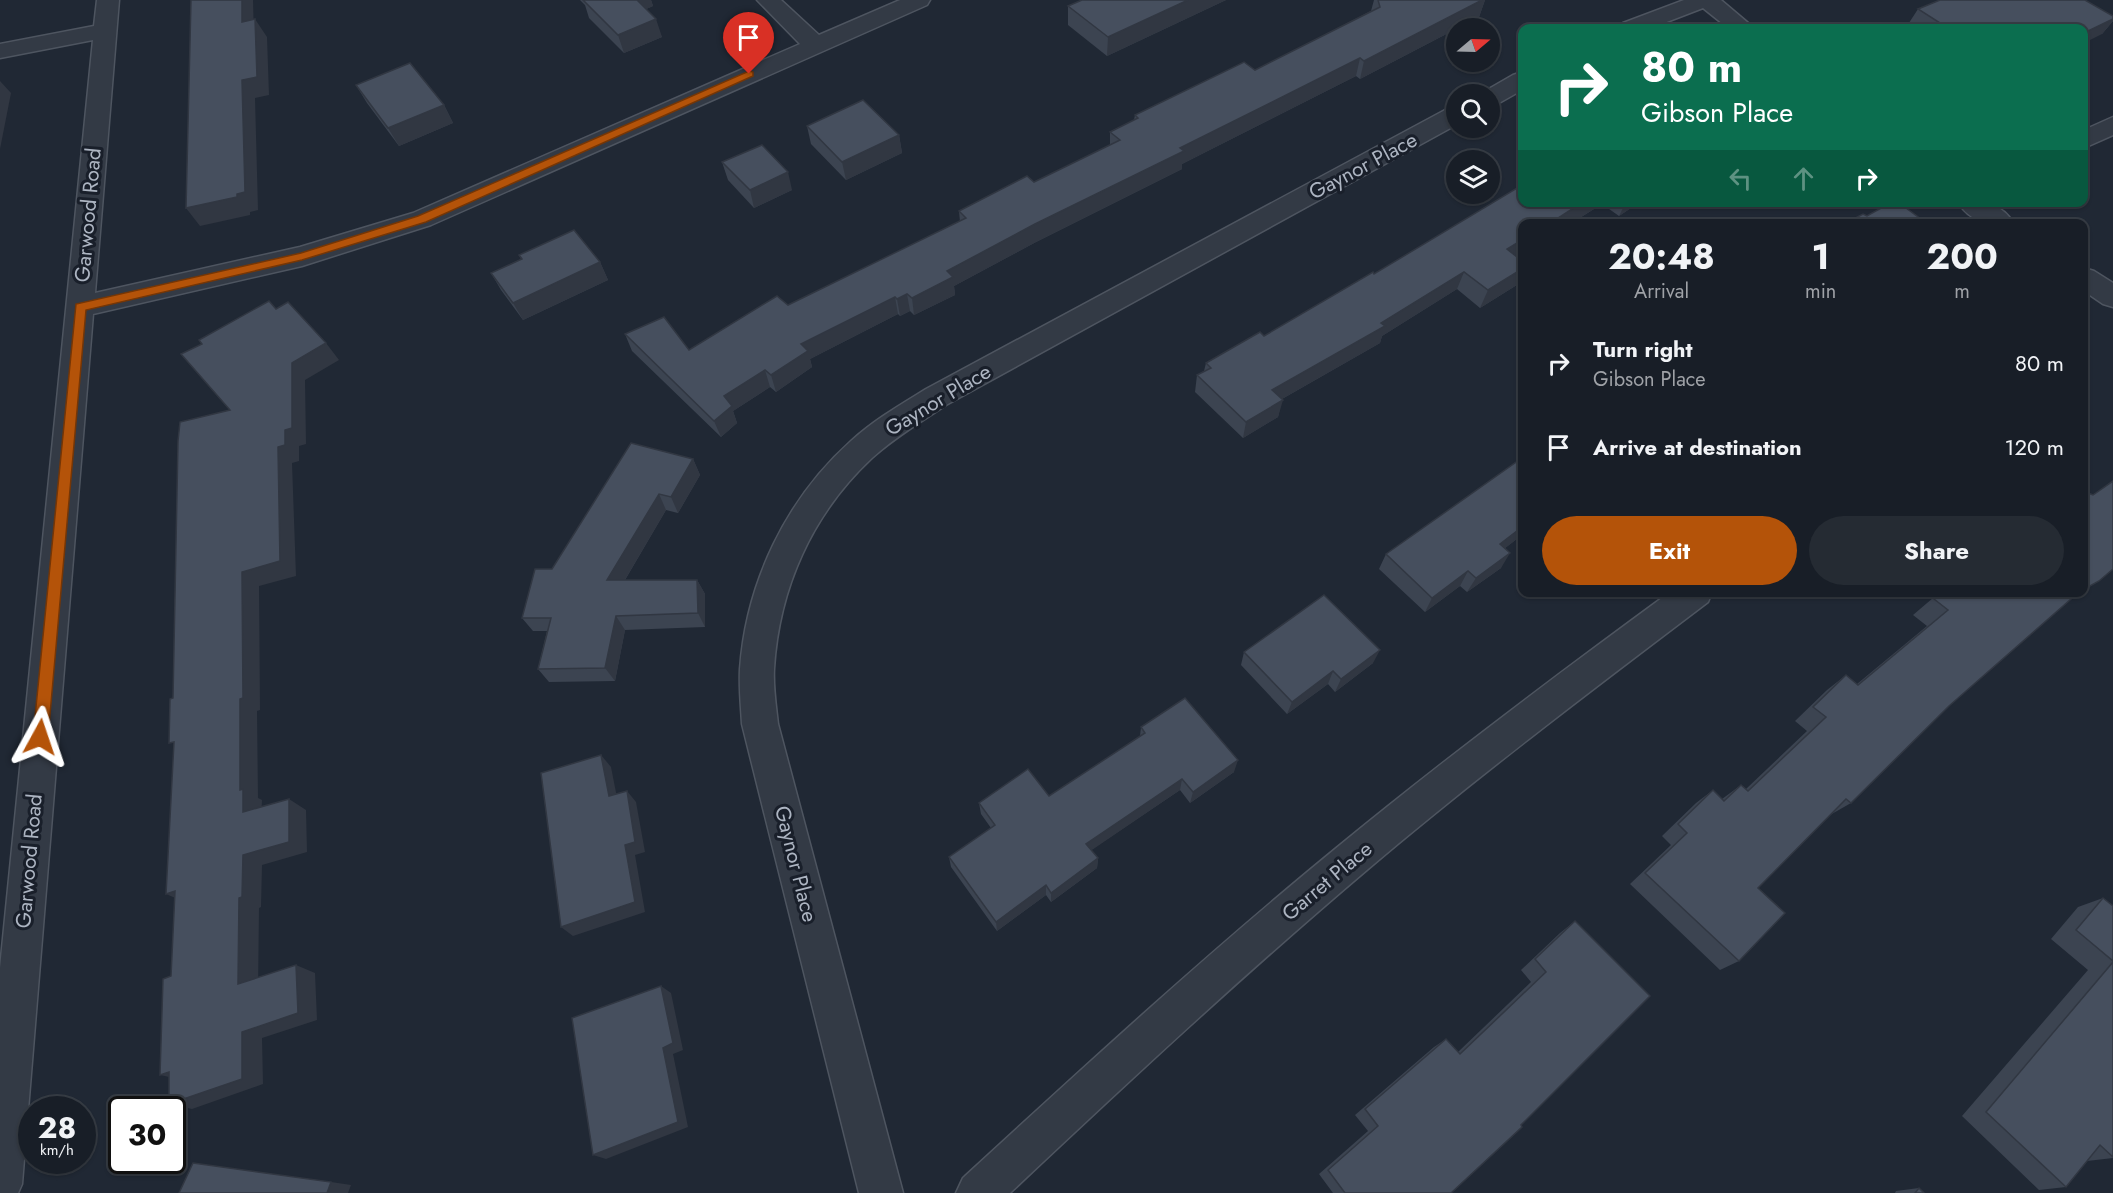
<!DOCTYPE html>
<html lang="en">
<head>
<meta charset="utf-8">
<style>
  :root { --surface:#181e27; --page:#252b33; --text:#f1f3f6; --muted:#9fa2a7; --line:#363c44; --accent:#b45309 }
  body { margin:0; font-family:Jost,sans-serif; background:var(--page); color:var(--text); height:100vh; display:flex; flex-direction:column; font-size:22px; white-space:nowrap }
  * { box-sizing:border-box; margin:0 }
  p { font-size:20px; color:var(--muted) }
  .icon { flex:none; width:33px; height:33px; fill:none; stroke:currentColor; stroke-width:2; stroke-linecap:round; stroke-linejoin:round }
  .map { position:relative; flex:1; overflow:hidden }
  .side { position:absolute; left:1518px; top:219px; width:570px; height:378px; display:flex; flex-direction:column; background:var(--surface); border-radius:12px; box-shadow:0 2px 4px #0004,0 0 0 2px var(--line) }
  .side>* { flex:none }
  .top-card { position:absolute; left:1518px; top:24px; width:570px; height:183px; border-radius:12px; box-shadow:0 2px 4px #0004,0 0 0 2px var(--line); background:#0b6e4f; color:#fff; overflow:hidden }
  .needle { width:39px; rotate:71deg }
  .controls { position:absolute; left:1446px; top:18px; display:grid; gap:12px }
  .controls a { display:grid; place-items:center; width:54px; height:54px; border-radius:50%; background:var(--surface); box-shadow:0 2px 4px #0004,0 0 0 2px var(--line); font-size:30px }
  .speed { position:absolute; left:18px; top:1096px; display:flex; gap:12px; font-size:30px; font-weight:700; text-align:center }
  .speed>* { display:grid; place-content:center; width:78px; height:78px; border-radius:50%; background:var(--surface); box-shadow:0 2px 4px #0004,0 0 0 2px var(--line); line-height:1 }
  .speed small { font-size:15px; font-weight:400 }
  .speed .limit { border:3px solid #111; border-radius:9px; background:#fff; color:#111 }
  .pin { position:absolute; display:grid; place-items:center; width:51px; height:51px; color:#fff; margin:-62px -26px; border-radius:50% 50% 50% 0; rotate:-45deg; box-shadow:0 0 6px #0007 }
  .pin .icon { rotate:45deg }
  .me { position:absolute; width:66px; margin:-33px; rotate:5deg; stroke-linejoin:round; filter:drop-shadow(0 0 4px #0008) }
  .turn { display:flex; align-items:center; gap:21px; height:126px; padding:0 24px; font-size:27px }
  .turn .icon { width:78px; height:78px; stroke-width:2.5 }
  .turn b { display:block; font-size:42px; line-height:51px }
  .lanes { display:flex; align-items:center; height:57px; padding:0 24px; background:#0003; justify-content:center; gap:30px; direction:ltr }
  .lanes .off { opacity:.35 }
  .eta { display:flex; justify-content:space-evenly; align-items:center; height:102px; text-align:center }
  .eta b { font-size:36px; font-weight:700; line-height:42px }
  .primary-button { display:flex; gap:12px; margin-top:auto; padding:12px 24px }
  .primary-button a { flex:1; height:69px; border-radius:36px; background:var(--accent); color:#fff; font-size:24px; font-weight:700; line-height:69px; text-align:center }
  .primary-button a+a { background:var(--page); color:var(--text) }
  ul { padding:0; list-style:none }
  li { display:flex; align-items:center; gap:18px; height:84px; padding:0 24px }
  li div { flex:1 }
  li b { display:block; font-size:22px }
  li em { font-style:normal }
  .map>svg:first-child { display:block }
</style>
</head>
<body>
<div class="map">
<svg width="2113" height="1193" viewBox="0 0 2113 1193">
  <rect width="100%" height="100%" fill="#202834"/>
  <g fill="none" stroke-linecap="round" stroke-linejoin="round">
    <defs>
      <g id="minor">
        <polygon points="97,0 119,0 95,293 300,247 413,213 800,44 757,0 781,0 819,35 900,0 930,0 927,5 431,225 302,266 93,314 22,1184 18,1193 0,1193 0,968 93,40 0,58 0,44 94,26"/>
        <polygon points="1684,0 1721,0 1754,28 1728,28 1703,8 1651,28 1619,28 1623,23"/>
        <polygon points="1522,72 1522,90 1499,103 1490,106 1490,94 1480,94 1513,75"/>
        <path d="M1456,107V125L946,405C921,422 895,437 872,458C812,514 779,588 774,669C773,687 776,706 778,724L903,1193H859L742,724C741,706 739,688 740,669C746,583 786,499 851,441C874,420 900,405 926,389L1447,109Z"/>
        <polygon points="2113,117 2113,135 2084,148 2084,130"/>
        <path d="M1958,202C1981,202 2001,201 2014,224C1991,224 1972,225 1958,202Z"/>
        <polygon points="2084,268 2094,271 2113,283 2113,307 2103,304 2084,291"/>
        <path d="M1670,592H1712L1708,602C1593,689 1478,776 1368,869C1245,973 1127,1083 1010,1193H956L963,1178C1086,1065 1210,951 1340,845C1447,757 1558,674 1670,592Z"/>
      </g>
    </defs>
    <!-- minor casing -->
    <use href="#minor" stroke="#4e5560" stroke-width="3"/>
    <!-- minor -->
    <use href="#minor" fill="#333a45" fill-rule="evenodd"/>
  </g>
  <!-- wall -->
  <g fill="#3c4451">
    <polygon points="580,0 651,0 653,6 646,9 662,37 624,53 589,18 585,5"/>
    <polygon points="1082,0 1226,0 1107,56 1068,25 1068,6"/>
    <polygon points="1374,0 1485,0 1479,17 1360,79 1356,76 1182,164 1182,169 1036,242 954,286 955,295 914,315 910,311 900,316 898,314 810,359 812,367 776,392 770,387 733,411 737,423 721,437 632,351 625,334 689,350 788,305 960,222 959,211 1034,182 1110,145 1110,132 1134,120 1135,115 1255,70 1371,11"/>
    <polygon points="1918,9 2113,16 2113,21 2102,34 2084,28 1911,28 1907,26"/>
    <polygon points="356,85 444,105 453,123 399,146 367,103"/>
    <polygon points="807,126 899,135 902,153 846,180 811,144"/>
    <polygon points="722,162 792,190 754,208 728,180"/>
    <polygon points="1522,202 1640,202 1619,216 1602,204 1570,224 1522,224 1522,253 1516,256 1522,261 1522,278 1520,283 1480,308 1457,289 1382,336 1380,343 1282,399 1278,417 1243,438 1195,392 1197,375 1204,371 1206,363 1264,336 1374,274"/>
    <polygon points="519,255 600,262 608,280 523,320 501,290 491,273 521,259"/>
    <polygon points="693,459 700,475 678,513 666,510 625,580 697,580 705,594 705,627 625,630 615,681 549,682 538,669 547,631 533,631 522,618 552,569"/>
    <polygon points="2084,496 2113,569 2084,591"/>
    <polygon points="1522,535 1505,548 1501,568 1467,592 1460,586 1425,612 1379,569 1386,554"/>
    <polygon points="1940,592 2082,592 2070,600 1949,706 1851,803 1830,815 1758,888 1739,961 1720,970 1630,884 1671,845 1662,836 1696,803 1713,790 1722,799 1741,785 1746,789 1807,731 1795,721 1827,690 1846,675 1857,684 1927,626 1913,615"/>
    <polygon points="1244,652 1373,663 1335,692 1328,684 1287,714 1241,665"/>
    <polygon points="1141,727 1234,772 1190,803 1180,790 1091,850 1098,858 1097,868 1051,902 1046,895 997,931 951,867 949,857 991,828 981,814 979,803 1049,796 1140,736"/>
    <polygon points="2103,898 2113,906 2113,1158 2087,1161 2066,1187 2039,1190 1962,1116 2088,970 2051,939 2078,907"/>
    <polygon points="1575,921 1451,1193 1333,1193 1319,1174 1368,1131 1355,1115 1434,1047 1446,1039 1458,1052 1531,982 1521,970 1560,933"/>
    <polygon points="1919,1188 1924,1193 1895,1193 1896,1191"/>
  </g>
  <!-- shaded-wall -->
  <g fill="#313742">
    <polygon points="242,0 253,0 254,40 242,22"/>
    <polygon points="633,0 651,0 653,6 638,13"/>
    <polygon points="1188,0 1226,0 1107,56 1108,37"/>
    <polygon points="1482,0 1485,0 1479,17 1360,79 1364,61"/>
    <polygon points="255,19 267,37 269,95 255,98 258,210 250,212 250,215 200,226 186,208 242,80"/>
    <polygon points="656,19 662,37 624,53 618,35"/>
    <polygon points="2113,19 2113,21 2102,34 2084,43 2084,33"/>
    <polygon points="1360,58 1356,76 1182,164 1182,169 1036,242 954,286 955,295 914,315 912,298 947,271 1180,148"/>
    <polygon points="0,81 11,93 0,149"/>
    <polygon points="444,105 453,123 399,146 388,128"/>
    <polygon points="899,135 902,153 846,180 842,162"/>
    <polygon points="788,172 792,190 754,208 750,190"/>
    <polygon points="1583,202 1602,202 1602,204 1570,224 1549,224"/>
    <polygon points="1626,202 1640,202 1619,216"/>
    <polygon points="1522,240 1522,253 1499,267 1507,249"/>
    <polygon points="600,262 608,280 523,320 513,303"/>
    <polygon points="1522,269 1522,278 1520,283 1480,308 1488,290"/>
    <polygon points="1464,272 1457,289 1382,336 1380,343 1268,407 1272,390"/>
    <polygon points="907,294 910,311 900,316 897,299"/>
    <polygon points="895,297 898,314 810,359 812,367 776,392 771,375 801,344"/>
    <polygon points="326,343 339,360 305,380 306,444 299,446 299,461 292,463 296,576 259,586 260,710 257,711 258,798 262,800 261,823 243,812 240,790 240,699 242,572 278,447 285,430 292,363"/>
    <polygon points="765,370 770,387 733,411 737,423 721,437 714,421 724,396"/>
    <polygon points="1283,400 1278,417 1243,438 1246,422"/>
    <polygon points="693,459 700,475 678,513 671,497"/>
    <polygon points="659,494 666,510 616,595 607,580"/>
    <polygon points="1522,527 1522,535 1491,559 1500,544"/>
    <polygon points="1510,553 1501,568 1467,592 1476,578"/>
    <polygon points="1468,571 1460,586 1425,612 1432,598"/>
    <polygon points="697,580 705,594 705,627 698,613"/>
    <polygon points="616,616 625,630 615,681 605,668"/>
    <polygon points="1380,650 1373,663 1335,692 1341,679"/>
    <polygon points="1333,671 1328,684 1287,714 1292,702"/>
    <polygon points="601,755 611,767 619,808 609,796"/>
    <polygon points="1238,760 1234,772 1190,803 1193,792"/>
    <polygon points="1182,779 1180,790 1086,854 1086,844"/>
    <polygon points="627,791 636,802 645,852 635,855 645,912 573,936 561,927 625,845"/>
    <polygon points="289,799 306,810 307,852 262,865 261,907 259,908 258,991 238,984 239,898 243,855"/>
    <polygon points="1098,858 1097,868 1051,902 1051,893"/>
    <polygon points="1046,885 1046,895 997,931 996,922"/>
    <polygon points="175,891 187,903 166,894"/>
    <polygon points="296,965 315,973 317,1020 262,1038 263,1084 192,1109 169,1104 242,1032"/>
    <polygon points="661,986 671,993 683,1050 673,1054 688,1127 606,1159 593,1155 663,1048"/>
    <polygon points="169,1072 183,1080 160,1075"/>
    <polygon points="331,1182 351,1185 348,1193 327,1193"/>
  </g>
  <!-- building -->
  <g fill="#464f5e" stroke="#313742" stroke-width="1.5">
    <polygon points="191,0 242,0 242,22 255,19 257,77 242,80 245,192 237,194 237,197 186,208"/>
    <polygon points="583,0 637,0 656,19 618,35"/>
    <polygon points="1082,0 1188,0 1108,37 1068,6"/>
    <polygon points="1378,0 1482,0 1364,61 1360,58 1180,148 1184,151 1035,224 947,271 953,277 912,298 907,294 897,299 895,297 801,344 808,351 771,375 765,370 724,396 732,406 714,421 625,334 664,317 689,350 777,296 788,305 966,218 959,211 1027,176 1034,182 1120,140 1110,132 1138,118 1135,115 1244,62 1255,70 1380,7"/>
    <polygon points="1940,0 2085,0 2113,16 2113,19 2084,33 2084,28 1929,28 1940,23 1918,9"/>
    <polygon points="410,63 444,105 388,128 356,85"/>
    <polygon points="863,100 899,135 842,162 807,126"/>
    <polygon points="762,145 788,172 750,190 722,162"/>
    <polygon points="1522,185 1522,202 1583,202 1549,224 1522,224 1522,240 1507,249 1522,261 1522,269 1488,290 1464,272 1381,323 1385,326 1272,390 1283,400 1246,422 1197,375 1211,368 1206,363 1260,332 1264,336 1373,272 1374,274"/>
    <polygon points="1892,202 1898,202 1925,222 1930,219 1936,224 1844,224 1863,214 1867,216"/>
    <polygon points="574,230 600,262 513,303 491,273 522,259 519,255"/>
    <polygon points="269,301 276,309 288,302 326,343 292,363 292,428 285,430 285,445 278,447 280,561 242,572 243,698 240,699 240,790 243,789 243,812 289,799 289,842 243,855 242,897 239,898 238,984 296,965 298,1013 242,1032 242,1079 169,1104 169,1072 160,1075 163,979 171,976 175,891 166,894 174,742 169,743 170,699 173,698 178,441 180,422 230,410 181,354 202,344 199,340"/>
    <polygon points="631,443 693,459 671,497 659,494 607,580 697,580 698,613 616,616 605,668 538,669 551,618 522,618 535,569 552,569"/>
    <polygon points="1522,458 1522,527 1500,544 1510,553 1476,578 1468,571 1432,598 1386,554"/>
    <polygon points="2113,481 2113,569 2099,581 2090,586 2088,585 2084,588 2084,497 2088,493 2093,495"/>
    <polygon points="1941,592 2079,592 1949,706 1851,803 1846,799 1758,888 1785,913 1739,961 1645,873 1687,833 1678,824 1713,790 1724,801 1741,785 1748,791 1826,717 1813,707 1846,675 1858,685 1948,610 1934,599"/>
    <polygon points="1324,595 1380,650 1341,679 1333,671 1292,702 1244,652"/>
    <polygon points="1185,698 1238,760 1193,792 1182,779 1086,844 1098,858 1051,893 1046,885 996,922 949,857 995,825 979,803 1028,769 1049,796 1145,733 1141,727"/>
    <polygon points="601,755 609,796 627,791 635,842 625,845 635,902 561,927 541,773"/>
    <polygon points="2103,898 2113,906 2113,961 2076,930"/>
    <polygon points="1575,921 1650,996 1521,1125 1522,1127 1451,1193 1345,1193 1328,1170 1378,1126 1365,1109 1446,1039 1460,1054 1546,972 1535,959"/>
    <polygon points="2113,962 2113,1157 2100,1145 2066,1187 1986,1112"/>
    <polygon points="661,986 673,1043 663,1048 678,1122 593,1155 572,1018"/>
    <polygon points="193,1163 331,1182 327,1193 179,1193"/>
    <polygon points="1919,1188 1924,1193 1915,1193"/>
  </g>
  <!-- route -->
  <polygon fill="#b45309" stroke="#753606" stroke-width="1.5" points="749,71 753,72 753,76 426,222 302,260 86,310 48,737 46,742 40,744 35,742 33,737 76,304 301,253 418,216"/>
  <g text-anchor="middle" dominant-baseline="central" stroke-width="6" stroke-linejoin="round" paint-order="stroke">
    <!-- street labels -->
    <g font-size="21" fill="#adb5c2" stroke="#191f2a">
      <text transform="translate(1363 166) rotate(-28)">Gaynor Place</text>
      <text transform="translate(88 215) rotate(-85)">Garwood Road</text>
      <text transform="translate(938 400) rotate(-31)">Gaynor Place</text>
      <text transform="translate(29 861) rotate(-85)">Garwood Road</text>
      <text transform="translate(796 864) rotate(76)">Gaynor Place</text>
      <text transform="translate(1327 881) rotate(-40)">Garret Place</text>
    </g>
  </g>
</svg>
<div class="controls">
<a><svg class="needle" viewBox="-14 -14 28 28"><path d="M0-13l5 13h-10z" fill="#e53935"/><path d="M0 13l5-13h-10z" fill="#9fa2a7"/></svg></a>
<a><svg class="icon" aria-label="search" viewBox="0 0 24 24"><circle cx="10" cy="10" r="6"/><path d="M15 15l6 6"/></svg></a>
<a><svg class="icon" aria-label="layers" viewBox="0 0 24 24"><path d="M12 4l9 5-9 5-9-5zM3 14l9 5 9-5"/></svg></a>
</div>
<div class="speed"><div>28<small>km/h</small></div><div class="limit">30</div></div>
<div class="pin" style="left:749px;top:74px;background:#d93025"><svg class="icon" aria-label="arrive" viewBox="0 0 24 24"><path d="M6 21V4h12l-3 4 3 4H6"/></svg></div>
<svg class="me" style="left:40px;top:737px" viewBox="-20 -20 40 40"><path d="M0-17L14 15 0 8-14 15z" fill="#b45309" stroke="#fff" stroke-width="4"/></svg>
<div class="top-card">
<div class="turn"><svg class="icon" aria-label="right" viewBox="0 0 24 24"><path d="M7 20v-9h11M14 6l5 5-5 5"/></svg><div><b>80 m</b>Gibson Place</div></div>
<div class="lanes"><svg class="icon off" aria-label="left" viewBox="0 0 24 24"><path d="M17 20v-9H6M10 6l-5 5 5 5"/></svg><svg class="icon off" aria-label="ahead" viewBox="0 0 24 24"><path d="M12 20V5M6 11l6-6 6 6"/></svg><svg class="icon" aria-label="right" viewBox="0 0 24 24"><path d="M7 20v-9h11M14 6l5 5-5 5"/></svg></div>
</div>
<section class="side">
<div class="eta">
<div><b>20:48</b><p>Arrival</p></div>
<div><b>1</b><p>min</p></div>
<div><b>200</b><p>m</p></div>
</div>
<ul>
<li><svg class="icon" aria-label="right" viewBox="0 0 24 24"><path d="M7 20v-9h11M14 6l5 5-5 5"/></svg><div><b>Turn right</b><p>Gibson Place</p></div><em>80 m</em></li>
<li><svg class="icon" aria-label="arrive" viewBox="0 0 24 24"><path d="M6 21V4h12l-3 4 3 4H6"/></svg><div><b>Arrive at destination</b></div><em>120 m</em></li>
</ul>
<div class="primary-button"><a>Exit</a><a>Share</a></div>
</section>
</div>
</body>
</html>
